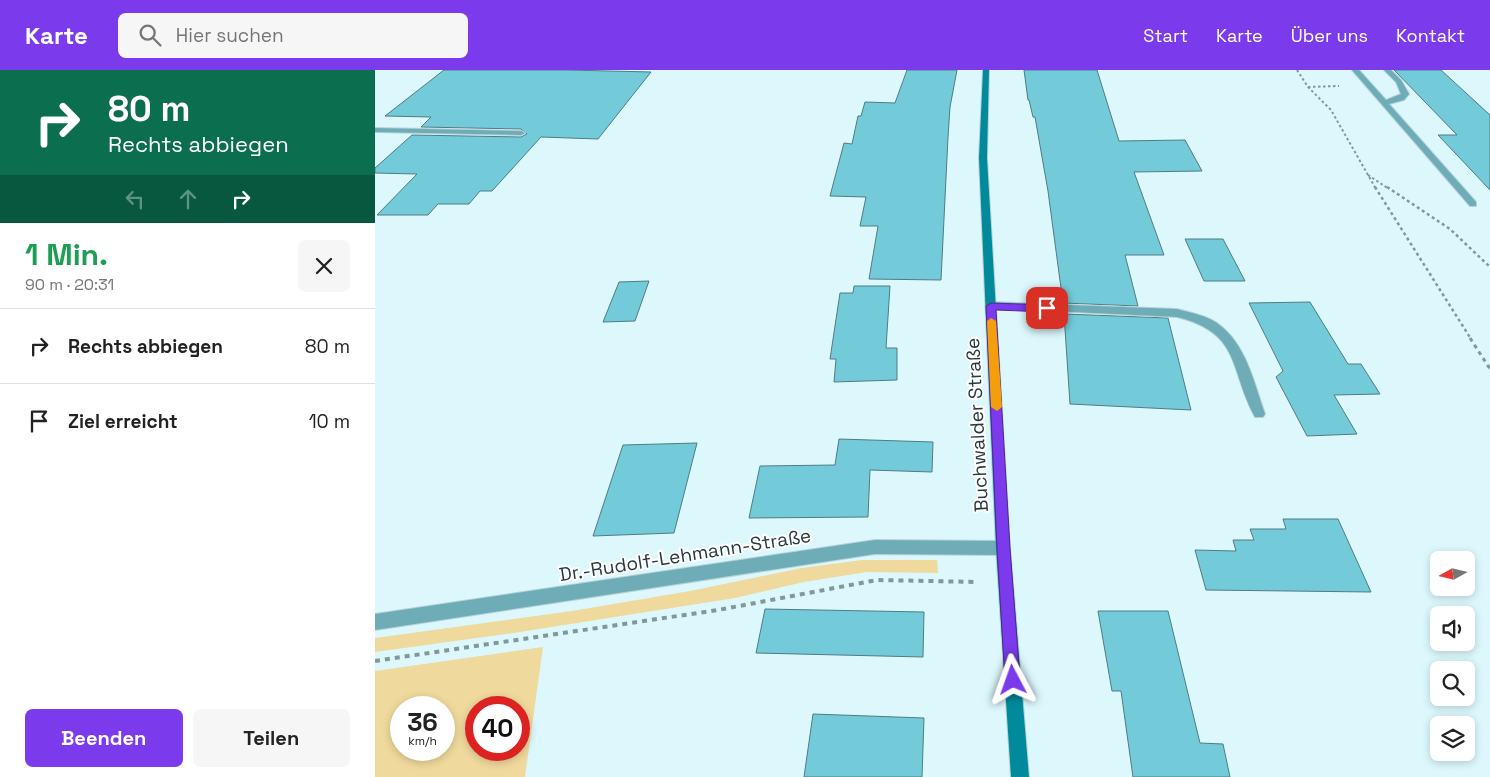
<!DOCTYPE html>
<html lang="de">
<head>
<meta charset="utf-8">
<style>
  :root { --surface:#fff; --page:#f6f6f6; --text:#222; --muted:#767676; --line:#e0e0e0; --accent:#7c3aed }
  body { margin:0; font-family:"Space Grotesk",sans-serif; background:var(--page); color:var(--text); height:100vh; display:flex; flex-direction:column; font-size:19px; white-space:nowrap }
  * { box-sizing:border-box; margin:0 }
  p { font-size:16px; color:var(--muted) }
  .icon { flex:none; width:28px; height:28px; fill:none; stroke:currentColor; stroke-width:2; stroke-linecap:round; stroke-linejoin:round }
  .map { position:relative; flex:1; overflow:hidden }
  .sheet { display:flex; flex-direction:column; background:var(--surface); width:375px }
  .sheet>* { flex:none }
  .top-card { background:#0b6e4f; color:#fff; overflow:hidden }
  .needle { width:32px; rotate:262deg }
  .tools { position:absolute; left:1055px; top:481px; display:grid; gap:10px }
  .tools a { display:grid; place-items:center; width:45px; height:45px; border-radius:8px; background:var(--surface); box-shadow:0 2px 8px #0003; font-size:25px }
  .speed { position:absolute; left:15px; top:626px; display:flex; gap:10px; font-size:25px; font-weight:700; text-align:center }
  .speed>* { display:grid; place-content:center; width:65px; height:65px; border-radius:50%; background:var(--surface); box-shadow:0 2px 8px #0003; line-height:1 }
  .speed small { font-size:12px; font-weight:400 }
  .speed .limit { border:8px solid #d22; background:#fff; color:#111 }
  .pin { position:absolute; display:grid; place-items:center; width:42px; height:42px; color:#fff; margin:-21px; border-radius:10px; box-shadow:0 2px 8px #0006 }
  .me { position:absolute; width:55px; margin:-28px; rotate:356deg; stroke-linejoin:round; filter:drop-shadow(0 0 4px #0008) }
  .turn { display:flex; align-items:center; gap:18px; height:105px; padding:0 25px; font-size:22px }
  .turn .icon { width:65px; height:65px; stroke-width:2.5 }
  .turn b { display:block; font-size:35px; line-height:42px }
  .lanes { display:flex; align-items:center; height:48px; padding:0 25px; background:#0003; justify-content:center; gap:25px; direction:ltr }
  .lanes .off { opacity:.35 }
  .round { display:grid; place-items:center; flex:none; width:52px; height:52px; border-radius:8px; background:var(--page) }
  .head { display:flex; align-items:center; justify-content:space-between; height:85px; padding:0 25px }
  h1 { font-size:30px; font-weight:600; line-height:38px; color:#1e9e55 }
  .button { display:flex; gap:10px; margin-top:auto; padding:10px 25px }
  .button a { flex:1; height:58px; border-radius:8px; background:var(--accent); color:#fff; font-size:20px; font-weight:600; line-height:58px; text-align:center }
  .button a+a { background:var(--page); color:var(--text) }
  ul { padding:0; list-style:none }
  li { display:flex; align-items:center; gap:15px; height:75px; padding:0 25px; border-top:1px solid var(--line) }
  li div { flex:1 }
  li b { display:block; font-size:19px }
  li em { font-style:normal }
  header { display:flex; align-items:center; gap:30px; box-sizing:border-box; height:70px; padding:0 25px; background:var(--accent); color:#fff }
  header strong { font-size:24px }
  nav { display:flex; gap:28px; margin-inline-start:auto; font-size:18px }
  .search { width:350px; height:45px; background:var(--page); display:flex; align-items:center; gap:12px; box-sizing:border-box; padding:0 18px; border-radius:8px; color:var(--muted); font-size:19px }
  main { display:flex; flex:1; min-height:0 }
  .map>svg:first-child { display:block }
</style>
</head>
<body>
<header>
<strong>Karte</strong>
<div class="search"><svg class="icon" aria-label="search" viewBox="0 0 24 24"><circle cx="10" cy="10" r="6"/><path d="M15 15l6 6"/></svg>Hier suchen</div>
<nav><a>Start</a><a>Karte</a><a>Über uns</a><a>Kontakt</a></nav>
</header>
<main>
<section class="sheet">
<div class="top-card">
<div class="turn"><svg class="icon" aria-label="right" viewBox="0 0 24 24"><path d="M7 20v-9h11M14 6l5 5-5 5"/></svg><div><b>80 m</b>Rechts abbiegen</div></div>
<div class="lanes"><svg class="icon off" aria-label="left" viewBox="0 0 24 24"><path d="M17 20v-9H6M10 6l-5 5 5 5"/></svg><svg class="icon off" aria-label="ahead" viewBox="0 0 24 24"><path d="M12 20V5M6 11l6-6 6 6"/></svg><svg class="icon" aria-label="right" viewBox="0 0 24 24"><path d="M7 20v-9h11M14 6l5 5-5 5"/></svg></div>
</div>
<div class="head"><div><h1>1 Min.</h1><p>90 m · 20:31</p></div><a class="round"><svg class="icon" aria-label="close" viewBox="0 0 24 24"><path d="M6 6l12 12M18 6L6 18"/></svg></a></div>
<ul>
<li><svg class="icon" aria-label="right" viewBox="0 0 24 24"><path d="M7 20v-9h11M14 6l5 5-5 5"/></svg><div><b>Rechts abbiegen</b></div><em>80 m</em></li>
<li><svg class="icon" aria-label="arrive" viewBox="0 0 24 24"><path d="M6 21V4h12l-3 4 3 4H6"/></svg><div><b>Ziel erreicht</b></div><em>10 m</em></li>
</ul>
<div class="button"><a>Beenden</a><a>Teilen</a></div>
</section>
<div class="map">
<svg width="1115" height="707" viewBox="0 0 1115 707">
  <rect width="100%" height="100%" fill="#dcf8fd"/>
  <!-- green -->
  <g fill="#f0d99c" fill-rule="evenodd">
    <polygon points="487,490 562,490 563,503 492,502 429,512 360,528 145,562 0,582 0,568 197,541 315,521 427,498"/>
    <path d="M168,577L150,707H0V601ZM26,638H69V680H26ZM101,638H144V680H101Z"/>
  </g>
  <!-- building -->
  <g fill="#73cbda" stroke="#507b83">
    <polygon points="69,0 192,0 276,2 223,69 166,67 117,121 105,121 94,134 63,134 53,145 2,145 42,104 0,103 0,98 37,65 146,67 152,64 146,59 46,57 56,47 10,46"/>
    <polygon points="532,0 582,0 575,37 573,67 566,210 494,209 503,156 485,156 491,127 455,126 469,73 477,74 483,46 486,46 490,32 520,33"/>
    <polygon points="649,0 722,0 744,71 810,70 827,101 759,102 789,185 750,185 763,236 688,233 673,121 660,47 658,47 654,30 653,30"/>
    <polygon points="1019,0 1066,0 1115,45 1115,120 1063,65 1082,65"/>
    <polygon points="810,169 848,169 870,211 829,211"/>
    <polygon points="274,211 260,251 228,252 244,212"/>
    <polygon points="479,216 515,216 511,278 522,278 522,310 459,312 461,289 455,289 465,223 478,223"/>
    <polygon points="935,232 973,294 986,294 1005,324 959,325 982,364 932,366 901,307 908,301 874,233"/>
    <polygon points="689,244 793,248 816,340 695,334"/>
    <polygon points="464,369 558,372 557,402 495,400 493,447 374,448 385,396 460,395"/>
    <polygon points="322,373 299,463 218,466 248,375"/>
    <polygon points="908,449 963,449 996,522 831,520 820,480 861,481 858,470 879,470 875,459 911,459"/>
    <polygon points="390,539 549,542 548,587 381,583"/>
    <polygon points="723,541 793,541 825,673 848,674 855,707 758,707 746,621 737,621"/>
    <polygon points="438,644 549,648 547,707 429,707"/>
  </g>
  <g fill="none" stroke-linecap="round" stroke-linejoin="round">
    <defs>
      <g id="lane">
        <polygon points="977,0 984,0 1011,30 1026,24 1021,12 1009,0 1016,0 1026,10 1034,24 1029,30 1014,34 1101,132 1101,136 1095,136"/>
        <path d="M616,232L802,239C816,243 830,245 842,253C871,273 879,313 890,344L888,347H880C854,300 867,263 802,247L612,238L611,236L612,234Z"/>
      </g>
      <g id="street">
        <polygon points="0,58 146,61 150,63 146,65 0,62"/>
        <polygon points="500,470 628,471 633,473 635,478 633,483 628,485 500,484 0,560 0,544"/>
      </g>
      <polygon id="secondary" points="608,0 614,0 612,88 635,478 654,707 636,707 621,478 604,88"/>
    </defs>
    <!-- lane casing -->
    <use href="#lane" stroke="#b8d2d7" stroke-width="2"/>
    <!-- street casing -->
    <use href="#street" stroke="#b8d2d7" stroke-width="2"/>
    <!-- secondary casing -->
    <use href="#secondary" stroke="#b8d2d7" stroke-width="2"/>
    <!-- path-far3 -->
    <g stroke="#81979c" stroke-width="2" stroke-dasharray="2.5 2.5" stroke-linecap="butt">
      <polyline points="922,0 933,17 956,40 1001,119"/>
      <polyline points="933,17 964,16"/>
      <polyline points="993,105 1014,119"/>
    </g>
    <!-- path-far2 -->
    <g stroke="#81979c" stroke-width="2.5" stroke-dasharray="3 3" stroke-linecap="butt">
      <polyline points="1000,117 1096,269"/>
      <polyline points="1012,117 1075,159 1115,197"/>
    </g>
    <!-- path-far1 -->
    <polyline stroke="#81979c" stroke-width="3" stroke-dasharray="4 4" stroke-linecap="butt" points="1095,268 1115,299"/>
    <!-- path -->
    <polyline stroke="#81979c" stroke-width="4" stroke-dasharray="5 5" stroke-linecap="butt" points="0,591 343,540 502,510 603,512"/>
    <!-- lane -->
    <use href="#lane" fill="#6eadb8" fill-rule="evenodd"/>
    <!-- street -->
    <use href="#street" fill="#6eadb8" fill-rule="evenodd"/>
    <!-- secondary -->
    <use href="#secondary" fill="#008a9b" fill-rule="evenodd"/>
  </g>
  <!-- route -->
  <polygon fill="#7c3aed" stroke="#51269a" points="616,233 672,235 676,238 672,242 621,240 635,478 645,610 643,615 638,618 632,615 630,610 622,478 611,236"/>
  <!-- slow -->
  <polygon fill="#f59e0b" points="616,248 621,251 627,337 622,341 616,337 612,251"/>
  <g text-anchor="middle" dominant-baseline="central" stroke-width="4" stroke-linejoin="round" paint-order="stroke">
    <!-- street labels -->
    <g font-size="19" fill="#27393d" stroke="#fff">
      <text transform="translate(602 355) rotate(-93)">Buchwalder Straße</text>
      <text transform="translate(310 485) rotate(-9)">Dr.-Rudolf-Lehmann-Straße</text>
    </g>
  </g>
</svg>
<div class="tools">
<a><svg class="needle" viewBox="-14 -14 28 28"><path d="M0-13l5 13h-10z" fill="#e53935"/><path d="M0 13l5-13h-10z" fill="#767676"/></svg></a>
<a><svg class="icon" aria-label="sound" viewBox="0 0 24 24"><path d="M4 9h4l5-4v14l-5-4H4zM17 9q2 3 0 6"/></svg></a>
<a><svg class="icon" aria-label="search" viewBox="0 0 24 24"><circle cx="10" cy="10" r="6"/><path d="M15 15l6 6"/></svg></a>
<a><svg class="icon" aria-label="layers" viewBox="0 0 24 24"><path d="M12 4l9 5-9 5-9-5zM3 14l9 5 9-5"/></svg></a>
</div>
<div class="speed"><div>36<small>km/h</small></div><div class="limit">40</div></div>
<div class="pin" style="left:672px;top:238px;background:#d93025"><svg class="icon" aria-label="arrive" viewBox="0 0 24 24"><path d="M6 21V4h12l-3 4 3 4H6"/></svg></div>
<svg class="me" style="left:638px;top:610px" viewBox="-20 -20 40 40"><path d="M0-17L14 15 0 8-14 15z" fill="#7c3aed" stroke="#fff" stroke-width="4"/></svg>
</div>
</main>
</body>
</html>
